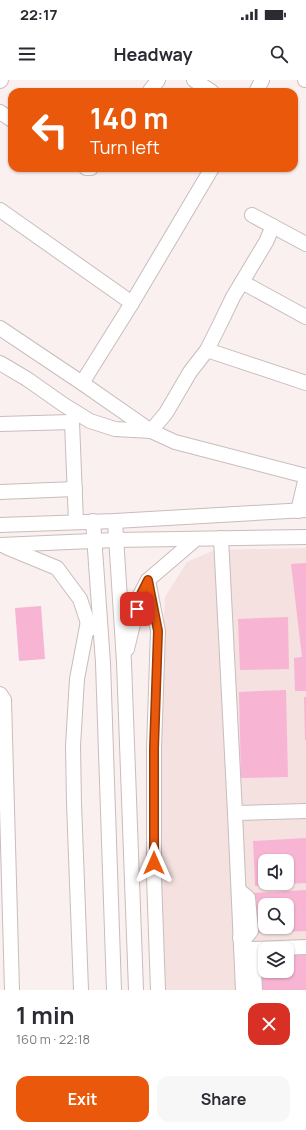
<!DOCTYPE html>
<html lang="en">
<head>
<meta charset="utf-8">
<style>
  :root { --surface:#fff; --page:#f7f7f7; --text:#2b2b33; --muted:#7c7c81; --accent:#ea580c }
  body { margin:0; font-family:Manrope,sans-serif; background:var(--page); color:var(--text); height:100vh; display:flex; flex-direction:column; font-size:15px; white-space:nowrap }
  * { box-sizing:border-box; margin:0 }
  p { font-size:13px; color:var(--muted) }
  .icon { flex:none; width:22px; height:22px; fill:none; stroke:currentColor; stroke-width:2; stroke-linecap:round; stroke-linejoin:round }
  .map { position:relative; height:910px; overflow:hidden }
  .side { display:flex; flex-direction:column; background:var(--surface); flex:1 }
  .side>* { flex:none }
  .banner { position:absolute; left:8px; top:8px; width:290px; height:84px; border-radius:12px; box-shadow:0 1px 3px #0004; background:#ea580c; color:#fff; overflow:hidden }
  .controls { position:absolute; left:258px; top:774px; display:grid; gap:8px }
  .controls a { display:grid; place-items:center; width:36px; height:36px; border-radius:8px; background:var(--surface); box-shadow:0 1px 3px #0004; font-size:20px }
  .pin { position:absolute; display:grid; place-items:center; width:34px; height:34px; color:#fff; margin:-17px; border-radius:8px; box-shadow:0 2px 6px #0006 }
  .me { position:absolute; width:44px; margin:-22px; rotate:0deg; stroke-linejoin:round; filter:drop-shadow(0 0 3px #0008) }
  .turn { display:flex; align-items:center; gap:14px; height:84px; padding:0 16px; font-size:18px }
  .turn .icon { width:52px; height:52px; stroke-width:2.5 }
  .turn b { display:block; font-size:28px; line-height:34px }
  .round { display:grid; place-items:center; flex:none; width:42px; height:42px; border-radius:12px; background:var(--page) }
  .summary { display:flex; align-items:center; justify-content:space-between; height:68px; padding:0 16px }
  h1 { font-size:24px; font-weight:700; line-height:30px }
  .cta { display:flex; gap:8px; margin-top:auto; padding:8px 16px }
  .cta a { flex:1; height:46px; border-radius:12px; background:var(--accent); color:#fff; font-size:16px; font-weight:700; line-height:46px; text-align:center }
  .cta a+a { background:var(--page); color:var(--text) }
  .status { display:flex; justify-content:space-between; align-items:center; height:28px; padding:0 20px; background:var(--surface); direction:ltr }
  .status svg { height:11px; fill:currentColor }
  header { display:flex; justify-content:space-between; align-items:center; height:52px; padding:0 16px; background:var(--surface); font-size:18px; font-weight:700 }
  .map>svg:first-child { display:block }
</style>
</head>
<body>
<div class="status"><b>22:17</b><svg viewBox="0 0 49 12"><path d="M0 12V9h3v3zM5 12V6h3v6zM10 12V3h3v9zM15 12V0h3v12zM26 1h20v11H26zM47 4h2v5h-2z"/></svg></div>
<header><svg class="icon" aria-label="menu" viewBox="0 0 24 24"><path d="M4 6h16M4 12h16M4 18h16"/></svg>Headway<svg class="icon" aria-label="search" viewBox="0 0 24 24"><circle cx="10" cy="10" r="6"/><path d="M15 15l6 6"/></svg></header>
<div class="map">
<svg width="306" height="910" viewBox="0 0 306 910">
  <rect width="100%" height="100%" fill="#faf0ef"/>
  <!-- built -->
  <path fill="#f4e1e0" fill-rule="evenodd" d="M306,468V910H159L152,757L165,517L187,482L215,470ZM265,781H287V803H265ZM265,825H287V847H265ZM265,869H287V891H265Z"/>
  <!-- building -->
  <g fill="#f8b4d3" fill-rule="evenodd">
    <polygon points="306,483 306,611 295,611 294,578 302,577 291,484"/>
    <polygon points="41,526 45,579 19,581 15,528"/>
    <polygon points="288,537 289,589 240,590 238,539"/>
    <polygon points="286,610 288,697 241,698 239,612"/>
    <polygon points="304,617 306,617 306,660 305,660"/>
    <polygon points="306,758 306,803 287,804 287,781 265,781 265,803 282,803 282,804 255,806 253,761"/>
    <path d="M306,810V851L254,853L252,813ZM265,825H287V847H265Z"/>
    <polygon points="306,870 306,910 261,910 259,872 265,872 265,891 287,891 287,871"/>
  </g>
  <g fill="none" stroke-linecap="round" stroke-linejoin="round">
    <defs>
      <g id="minor">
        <polyline points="194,0 212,12"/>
        <polyline points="305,0 306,0"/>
        <polyline points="0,1 1,0"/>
        <polyline points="149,12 158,0"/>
        <polyline points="256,12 262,0"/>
        <polyline points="0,32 12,40"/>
        <polyline points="86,88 91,88"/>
        <polyline points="0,130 132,223"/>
        <polyline points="252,135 306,164"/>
        <polyline points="242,202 306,237"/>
        <polyline points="0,248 82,303 151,351 175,362 306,396"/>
        <polyline points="207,270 306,303"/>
        <polyline points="0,283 27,299 64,325 90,341 115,349 151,351 166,333 190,292 207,270 220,244 233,217 266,162 273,146"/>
        <polyline points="82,303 132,223 212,88"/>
        <polyline points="0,344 72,342 76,442"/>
        <polyline points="0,412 75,409"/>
        <polyline points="298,431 306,397"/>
        <polyline points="93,441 103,583 114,910"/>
        <polyline points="115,441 124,582 136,910"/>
        <polyline points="0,445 115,441 306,430"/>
        <polyline points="221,458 235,733 243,910"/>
        <polyline points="0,465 115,460 306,457"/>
        <polyline points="6,467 57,488 80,519 90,549"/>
        <polyline points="148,500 158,551 154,668 154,797 158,910"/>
        <polyline points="127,569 140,515 148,500 196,459"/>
        <polyline points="0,614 4,620 12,910"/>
        <polyline points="235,733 306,731"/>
        <polyline points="239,812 242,813 248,818 251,851 246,857 240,858"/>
        <polyline points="243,867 252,869 253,872 255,910"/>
        <polyline points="252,869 306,867"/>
        <polyline points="81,910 74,723 73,666 77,599 88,541"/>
      </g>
    </defs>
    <!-- minor casing -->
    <use href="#minor" stroke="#c7bdbc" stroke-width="16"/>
    <!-- minor -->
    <use href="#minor" stroke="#fff" stroke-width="14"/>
  </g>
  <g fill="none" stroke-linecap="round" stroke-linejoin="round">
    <defs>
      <polyline id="route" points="137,529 140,516 148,500 158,551 154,668 154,783"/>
    </defs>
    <!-- route casing -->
    <use href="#route" stroke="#983908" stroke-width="10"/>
    <!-- route -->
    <use href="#route" stroke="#ea580c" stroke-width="7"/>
  </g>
</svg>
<div class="controls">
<a><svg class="icon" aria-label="sound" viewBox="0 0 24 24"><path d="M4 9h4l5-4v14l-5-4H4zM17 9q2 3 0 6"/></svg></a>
<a><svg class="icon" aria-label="search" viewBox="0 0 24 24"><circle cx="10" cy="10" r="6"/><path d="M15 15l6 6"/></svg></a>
<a><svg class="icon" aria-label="layers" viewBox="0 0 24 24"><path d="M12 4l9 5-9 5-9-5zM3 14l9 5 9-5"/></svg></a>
</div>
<div class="pin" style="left:137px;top:529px;background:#d93025"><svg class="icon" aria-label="arrive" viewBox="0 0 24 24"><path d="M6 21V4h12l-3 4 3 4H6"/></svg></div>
<svg class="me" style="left:154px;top:783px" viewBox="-20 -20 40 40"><path d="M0-17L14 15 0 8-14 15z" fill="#ea580c" stroke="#fff" stroke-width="4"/></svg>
<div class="banner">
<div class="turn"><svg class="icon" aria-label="left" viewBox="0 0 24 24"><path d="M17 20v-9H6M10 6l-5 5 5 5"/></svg><div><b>140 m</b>Turn left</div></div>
</div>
</div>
<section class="side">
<div class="summary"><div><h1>1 min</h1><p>160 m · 22:18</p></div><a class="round" style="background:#d93025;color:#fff"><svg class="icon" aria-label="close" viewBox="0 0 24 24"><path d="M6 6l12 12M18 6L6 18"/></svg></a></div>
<div class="cta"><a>Exit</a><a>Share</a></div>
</section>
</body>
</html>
